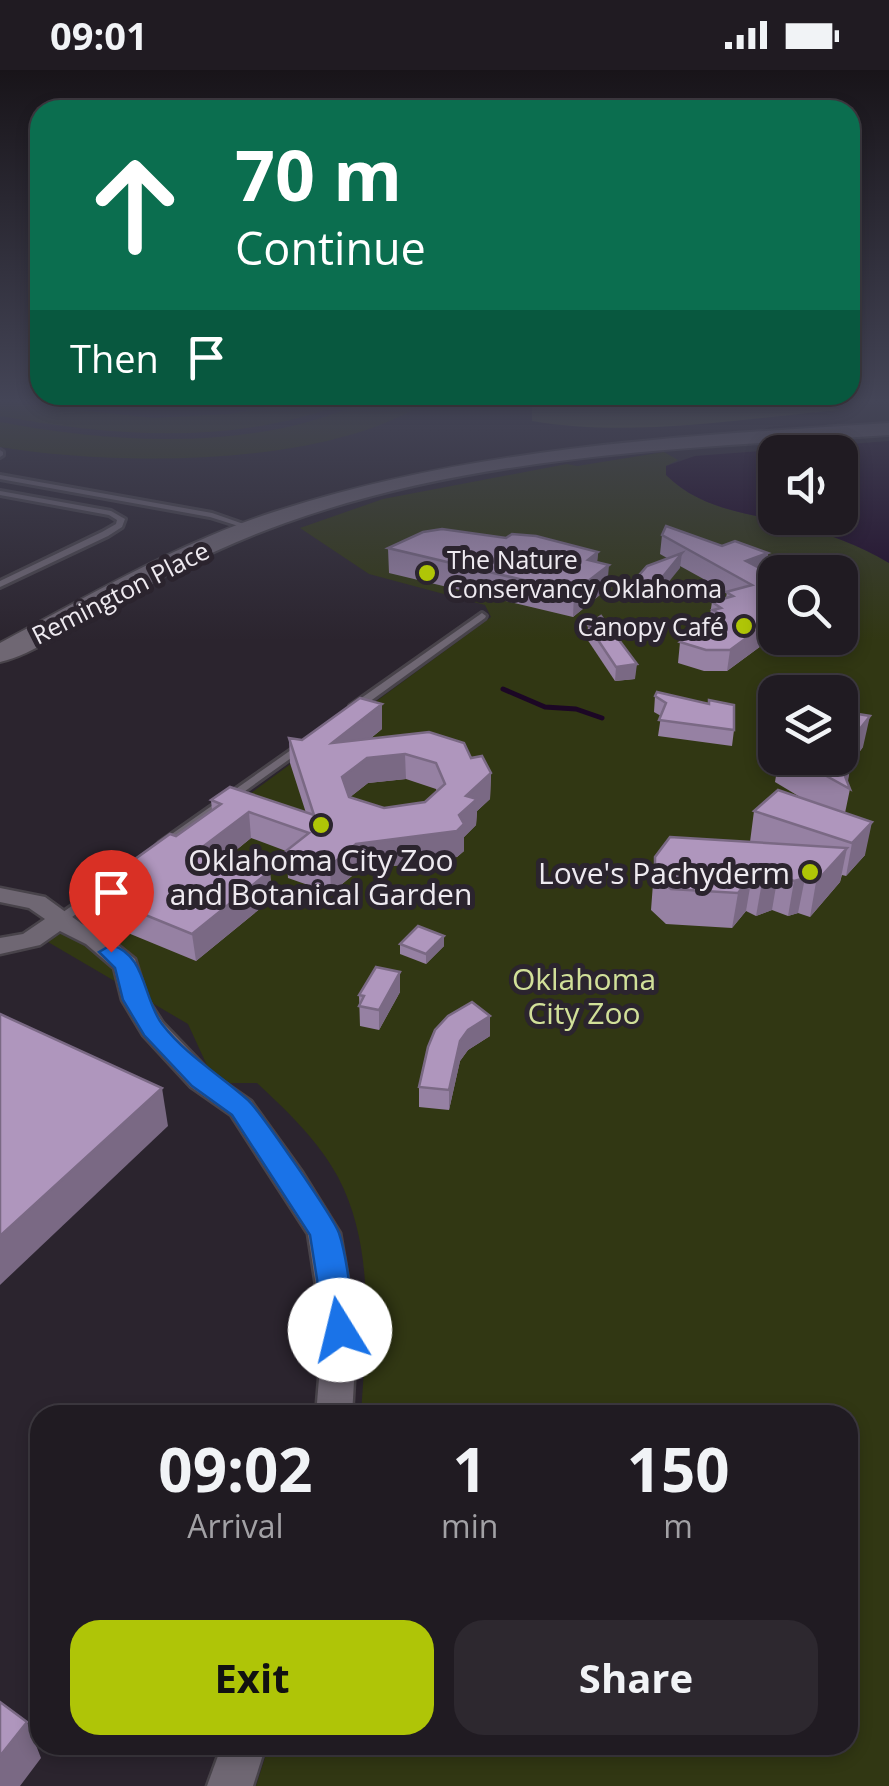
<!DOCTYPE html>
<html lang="en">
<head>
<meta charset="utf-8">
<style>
  :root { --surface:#201b22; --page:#2d282f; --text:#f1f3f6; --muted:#a2a1a5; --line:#3d3940; --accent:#afc507 }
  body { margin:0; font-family:"Open Sans",sans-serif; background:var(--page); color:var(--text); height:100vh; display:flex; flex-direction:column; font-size:38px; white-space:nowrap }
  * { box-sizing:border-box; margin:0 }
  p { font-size:32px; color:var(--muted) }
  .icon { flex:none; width:55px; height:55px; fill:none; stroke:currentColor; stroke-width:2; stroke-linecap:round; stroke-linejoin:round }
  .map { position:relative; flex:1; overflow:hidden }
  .sheet { position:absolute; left:30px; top:1335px; width:828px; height:350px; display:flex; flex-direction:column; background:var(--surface); border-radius:30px; box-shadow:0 5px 15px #0003,0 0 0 2px var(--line) }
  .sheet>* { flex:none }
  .banner { position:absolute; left:30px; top:30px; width:830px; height:305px; border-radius:30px; box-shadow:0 5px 15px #0003,0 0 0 2px var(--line); background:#0b6e4f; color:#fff; overflow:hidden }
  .tools { position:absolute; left:758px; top:365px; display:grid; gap:20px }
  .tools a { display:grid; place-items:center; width:100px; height:100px; border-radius:20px; background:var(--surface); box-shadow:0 5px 15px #0003,0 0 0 2px var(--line); font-size:50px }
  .pin { position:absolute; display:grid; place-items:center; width:85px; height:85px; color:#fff; margin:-102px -42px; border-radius:50% 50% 50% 0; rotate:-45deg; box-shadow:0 0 10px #0007 }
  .pin .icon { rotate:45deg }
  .me { position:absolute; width:110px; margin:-55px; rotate:351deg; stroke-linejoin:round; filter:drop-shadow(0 0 8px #0008) }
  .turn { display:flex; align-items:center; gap:35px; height:210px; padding:0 40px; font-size:45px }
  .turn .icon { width:130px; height:130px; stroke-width:2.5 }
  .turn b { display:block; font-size:70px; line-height:85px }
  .then { display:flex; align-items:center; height:95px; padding:0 40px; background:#0003; gap:20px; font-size:38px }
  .eta { display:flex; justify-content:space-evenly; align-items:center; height:170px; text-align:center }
  .eta b { font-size:60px; font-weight:700; line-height:70px }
  .button { display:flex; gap:20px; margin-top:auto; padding:20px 40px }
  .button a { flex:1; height:115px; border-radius:30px; background:var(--accent); color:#111; font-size:40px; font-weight:700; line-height:115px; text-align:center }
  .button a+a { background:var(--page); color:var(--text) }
  .status { display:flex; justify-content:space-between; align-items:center; height:70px; padding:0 50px; background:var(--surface); direction:ltr }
  .status svg { height:28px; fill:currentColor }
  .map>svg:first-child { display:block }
</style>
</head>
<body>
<div class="status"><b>09:01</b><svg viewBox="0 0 49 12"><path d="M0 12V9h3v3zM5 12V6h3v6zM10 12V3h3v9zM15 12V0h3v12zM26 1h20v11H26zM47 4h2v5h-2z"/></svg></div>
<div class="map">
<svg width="889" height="1716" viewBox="0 0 889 1716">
  <rect width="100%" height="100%" fill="#2b242e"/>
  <!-- green -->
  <g fill="#313713" fill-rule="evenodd">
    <path d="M0,331L153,348L230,344L295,331H350C239,376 115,367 0,346Z"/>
    <path d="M365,331H427C328,398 115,396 0,377V352C116,374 256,382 365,331Z"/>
    <path d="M664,382L678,390L666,396V405C703,441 747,442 795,455C829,464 859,475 889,493V1716H256L269,1675H848V1345H361C366,1267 376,1179 338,1107C318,1070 287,1041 257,1013H229L210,1002L188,954L48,872L491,547L485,535L369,504L300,458L383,429L567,394L577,396ZM775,502H840V568H775ZM775,622H840V688H775Z"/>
  </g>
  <!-- forest -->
  <path fill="#50582e" d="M532,331H810L840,340C740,349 631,368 532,351Z"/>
  <!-- water -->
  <path fill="#1c0725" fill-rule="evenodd" d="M889,371V493C859,475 829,464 795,455C747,442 703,441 666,405V396L695,386ZM775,382H840V448H775Z"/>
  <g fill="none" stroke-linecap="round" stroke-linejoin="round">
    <!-- stream -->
    <polyline stroke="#1c0725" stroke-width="5" points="503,619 545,637 576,639 602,648"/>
    <defs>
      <g id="service">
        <polygon points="0,380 3,382 3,385 0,387"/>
        <polygon points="0,405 212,443 255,458 251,460 210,447 0,409"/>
        <polygon points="0,421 111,441 125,449 122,457 108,466 0,517 0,511 102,462 116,454 117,450 109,445 0,425"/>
        <polygon points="482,543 486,546 485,548 358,640 350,640 350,636"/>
        <polygon points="301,673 306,676 305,678 167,777 159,777 157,775 159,773"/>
        <polygon points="102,815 108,819 106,822 64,853 56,853 54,850 56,847"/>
      </g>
      <g id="minor">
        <polygon points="0,818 45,827 82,854 104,864 135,889 148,930 163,953 211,1003 251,1031 302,1102 340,1163 357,1261 352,1345 316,1345 323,1261 308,1164 231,1045 191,1017 143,965 122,930 114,898 86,874 60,861 40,875 0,884 0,868 23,864 45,849 29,838 0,832"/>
        <polygon points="222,1675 266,1675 253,1716 207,1716"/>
      </g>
      <path id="secondary" d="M889,353V365C687,378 477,384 285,453C221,476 160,507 100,540C69,557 35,584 0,592V573C89,526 178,473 274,442C473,377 682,366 889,353Z"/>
    </defs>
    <!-- service casing -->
    <use href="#service" stroke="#48434a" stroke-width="6"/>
    <!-- minor casing -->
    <use href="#minor" stroke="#48434a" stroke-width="5"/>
    <!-- secondary casing -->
    <use href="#secondary" stroke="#48434a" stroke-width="4"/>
    <!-- service -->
    <use href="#service" fill="#6f6773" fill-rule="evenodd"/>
    <!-- minor -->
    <use href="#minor" fill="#6f6773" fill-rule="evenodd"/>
    <!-- secondary -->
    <use href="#secondary" fill="#6f6773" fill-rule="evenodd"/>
  </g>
  <!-- wall -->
  <g fill="#9681a3" fill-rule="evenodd">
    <polygon points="662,465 768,483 766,502 775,568 800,568 770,576 765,573 727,601 704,601 678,593 680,572 709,551 712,532 726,528 727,522 680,496 654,530 633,526 634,511 667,488 660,484"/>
    <polygon points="506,468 598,482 597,492 607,519 573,547 389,503 388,478"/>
    <polygon points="588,555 635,609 615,611 587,569"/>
    <polygon points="655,626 734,660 732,676 658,666 661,646 654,642"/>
    <path d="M382,659L371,668L471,688L491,703L490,729L477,741L476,755L464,767V781L457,787L358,801L331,823L288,808L286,781L251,768L229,786L273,828L196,891L94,849L89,822L176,766L212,740L211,730L306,743L290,693L289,668L302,670ZM406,709L436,719L437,722L425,732L384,738L350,727L368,713Z"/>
    <polygon points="863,677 851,693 847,713 850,719 845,743 865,785 846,806 842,805 840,812 810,847 798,843 788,846 772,840 756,846 746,841 732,858 666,854 651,840 655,787 750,772 754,741 805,730 775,712 779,688 840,688"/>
    <polygon points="400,874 444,876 426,894 400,884"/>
    <polygon points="400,902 400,922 379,960 360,956 359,925"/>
    <polygon points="490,946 490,966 468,980 460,991 449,1040 419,1037 419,1017"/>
  </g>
  <!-- shaded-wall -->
  <g fill="#7a6984">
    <polygon points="598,482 596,504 609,495 607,519 573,547 574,522 588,490"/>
    <polygon points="682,483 680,498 654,530 656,515"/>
    <polygon points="768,483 766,503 743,511 746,491"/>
    <polygon points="768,552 765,573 727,601 730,580"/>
    <polygon points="773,555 775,555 775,568 800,568 770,576"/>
    <polygon points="637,594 635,609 615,611 616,597"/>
    <polygon points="382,634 382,659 334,698 332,673"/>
    <polygon points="870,646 863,677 851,693 847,717 838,711 841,683"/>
    <polygon points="405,684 406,709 368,713 344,732 342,707 367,688"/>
    <polygon points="491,703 490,729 477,741 476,755 464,767 464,781 457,787 358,801 331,823 330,796 356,774 459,745 466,726"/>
    <polygon points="249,742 251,768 207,803 204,776"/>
    <polygon points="872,752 865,785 846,806 852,773"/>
    <polygon points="847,778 840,812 810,847 816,812"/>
    <polygon points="270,801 273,828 196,891 192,864"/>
    <polygon points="778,805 772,840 756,846 762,812"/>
    <polygon points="752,806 746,841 732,858 738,823"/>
    <polygon points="805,808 798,843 788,846 794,811"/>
    <polygon points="444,866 444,876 426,894 426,884"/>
    <polygon points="400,902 400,922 379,960 379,940"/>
    <polygon points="490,946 490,966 468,980 460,991 449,1040 449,1020 460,971 468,960"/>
    <polygon points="162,1018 168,1056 0,1215 0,1166"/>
    <polygon points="27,1652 41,1688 20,1716 0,1716 0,1686"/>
  </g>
  <!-- building -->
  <g fill="#af96bd" stroke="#7a6984" stroke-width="2.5" fill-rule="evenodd">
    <polygon points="666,456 722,476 735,471 768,483 746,491 775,506 775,555 768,552 730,580 706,580 680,572 720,544 713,540 721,538 712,532 733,526 726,522 752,515 662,465"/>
    <polygon points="442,459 506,468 512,464 536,466 598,482 588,490 609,495 574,522 388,478 423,462"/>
    <polygon points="682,483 656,515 634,511 647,496"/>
    <polygon points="601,546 637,594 616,597 588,555"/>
    <polygon points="657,622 709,634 709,630 734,635 734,660 659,650 666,633 655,626"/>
    <path d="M360,628L382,634L332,673L429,662L464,673L471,688L482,686L491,703L466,726L477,729L459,745L464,754L457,761L356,774L330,796L286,781L309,763L249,742L204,776L270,801L192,864L89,822L170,764L176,766L221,734L211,730L230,717L314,745L289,668L302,670ZM405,684L436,693L445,714L425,732L384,738L349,727L342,707L367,688Z"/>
    <polygon points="840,641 870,646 841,683 852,691 841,696 850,719 794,688 840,688"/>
    <polygon points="778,720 872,752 852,773 754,741"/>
    <polygon points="670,767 847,778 816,812 805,808 794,811 778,805 762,812 752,806 738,823 671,819 655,806 655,787"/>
    <polygon points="418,856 444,866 426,884 400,874"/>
    <polygon points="376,897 400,902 379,940 359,936 364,926 359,925"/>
    <polygon points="472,932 490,946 468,960 460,971 449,1020 419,1017 428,977 435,960 448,946"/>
    <polygon points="0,944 162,1018 0,1166"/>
    <polygon points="0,1632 27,1652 0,1686"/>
  </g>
  <!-- sky -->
  <linearGradient id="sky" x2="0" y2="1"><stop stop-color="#181419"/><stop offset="0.58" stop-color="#444557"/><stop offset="1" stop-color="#444557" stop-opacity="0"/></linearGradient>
  <rect width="889" height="571" fill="url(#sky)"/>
  <!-- route -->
  <path fill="#1a73e8" stroke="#114b97" stroke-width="2.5" d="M111,875C146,884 143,929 162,954C187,986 219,1004 248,1030C260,1041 333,1147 339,1163C349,1192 350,1229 356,1260L351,1270L340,1273L329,1270L325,1260L310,1165L232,1045L192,1016L144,965L123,930L115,898L99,882Z"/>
  <!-- markers -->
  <g fill="#afc507" stroke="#2b242e" stroke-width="4">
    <circle cx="427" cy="503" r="10"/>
    <circle cx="744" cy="556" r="10"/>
    <circle cx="321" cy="755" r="10"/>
    <circle cx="810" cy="802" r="10"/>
  </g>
  <g text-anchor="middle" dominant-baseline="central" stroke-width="10" stroke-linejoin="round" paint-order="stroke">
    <!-- far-poi labels -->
    <g font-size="25" fill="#eeeaf0" stroke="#2b242e" text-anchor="start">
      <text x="447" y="489">The Nature<tspan x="447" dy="29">Conservancy Oklahoma</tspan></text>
      <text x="724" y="556" text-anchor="end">Canopy Café</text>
    </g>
    <!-- far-street labels -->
    <g font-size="25" fill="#eeeaf0" stroke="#2b242e">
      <text transform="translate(120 522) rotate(-27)">Remington Place</text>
    </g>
    <!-- poi labels -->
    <g font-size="30" fill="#eeeaf0" stroke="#2b242e">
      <text x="321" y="789">Oklahoma City Zoo<tspan x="321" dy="34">and Botanical Garden</tspan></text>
      <text x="790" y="802" text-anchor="end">Love's Pachyderm</text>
    </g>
    <!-- park labels -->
    <g font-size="30" fill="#d1e099" stroke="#2b242e">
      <text x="584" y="908">Oklahoma<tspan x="584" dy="34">City Zoo</tspan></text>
    </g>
  </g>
</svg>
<div class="tools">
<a><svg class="icon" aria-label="sound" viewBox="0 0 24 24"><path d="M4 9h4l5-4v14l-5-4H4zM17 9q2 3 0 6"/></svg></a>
<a><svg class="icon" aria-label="search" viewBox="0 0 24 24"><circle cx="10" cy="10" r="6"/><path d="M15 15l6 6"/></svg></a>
<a><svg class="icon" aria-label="layers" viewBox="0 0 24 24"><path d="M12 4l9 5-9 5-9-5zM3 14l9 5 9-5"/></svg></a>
</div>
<div class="pin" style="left:111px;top:882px;background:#d93025"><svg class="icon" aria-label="arrive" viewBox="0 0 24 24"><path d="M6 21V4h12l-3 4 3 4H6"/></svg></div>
<svg class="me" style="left:340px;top:1260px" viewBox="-20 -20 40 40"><circle r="19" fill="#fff"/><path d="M0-13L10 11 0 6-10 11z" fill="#1a73e8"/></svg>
<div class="banner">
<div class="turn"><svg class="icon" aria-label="ahead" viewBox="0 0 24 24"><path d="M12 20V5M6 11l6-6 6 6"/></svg><div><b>70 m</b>Continue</div></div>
<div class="then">Then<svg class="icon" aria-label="arrive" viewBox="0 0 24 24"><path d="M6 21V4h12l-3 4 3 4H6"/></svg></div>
</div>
<section class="sheet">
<div class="eta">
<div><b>09:02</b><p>Arrival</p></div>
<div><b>1</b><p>min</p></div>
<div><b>150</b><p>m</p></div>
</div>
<div class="button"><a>Exit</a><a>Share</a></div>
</section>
</div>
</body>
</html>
